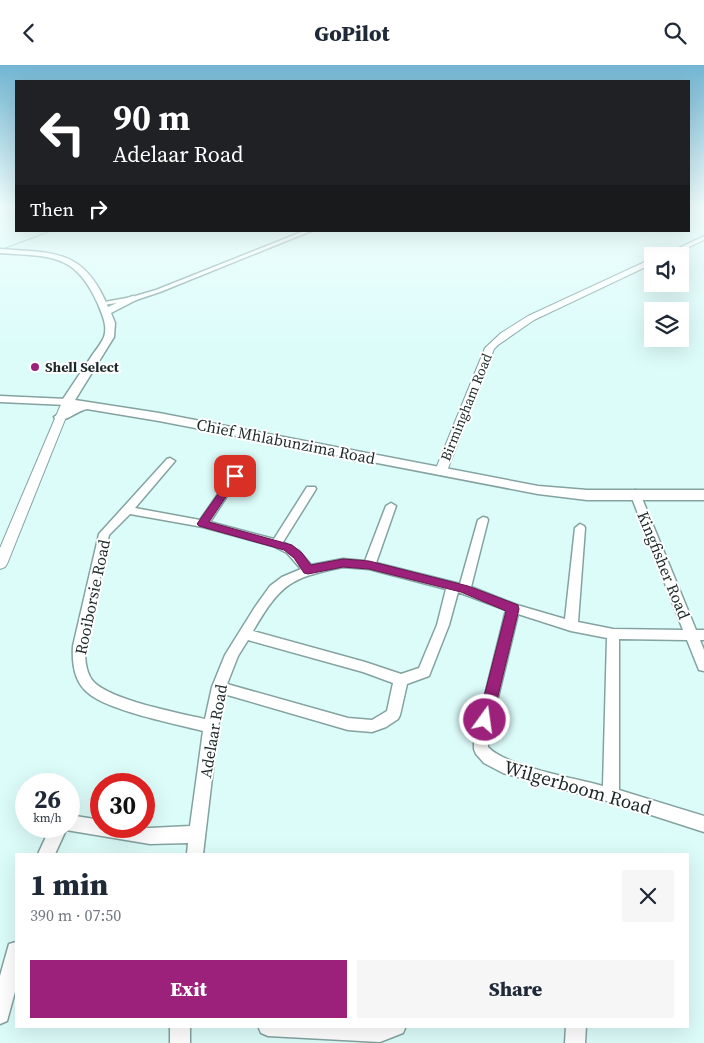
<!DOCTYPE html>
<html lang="en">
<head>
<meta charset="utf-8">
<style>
  :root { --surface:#fff; --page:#f6f6f7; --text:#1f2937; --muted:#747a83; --accent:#9b217a }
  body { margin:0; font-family:"Source Serif 4",serif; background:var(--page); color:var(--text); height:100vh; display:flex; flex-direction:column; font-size:19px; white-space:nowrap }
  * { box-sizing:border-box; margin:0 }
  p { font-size:16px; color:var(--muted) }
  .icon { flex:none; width:28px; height:28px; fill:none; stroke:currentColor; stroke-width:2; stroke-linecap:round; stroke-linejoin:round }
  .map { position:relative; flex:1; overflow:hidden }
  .side { position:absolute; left:15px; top:788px; width:674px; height:175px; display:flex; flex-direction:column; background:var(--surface); border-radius:0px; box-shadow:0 5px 20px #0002 }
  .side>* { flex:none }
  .banner { position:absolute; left:15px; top:15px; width:675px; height:152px; border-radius:0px; box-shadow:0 5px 20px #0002; background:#202124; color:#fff; overflow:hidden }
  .fabs { position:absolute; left:644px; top:182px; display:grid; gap:10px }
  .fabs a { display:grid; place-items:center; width:45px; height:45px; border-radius:0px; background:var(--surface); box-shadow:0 5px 20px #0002; font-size:25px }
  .speed { position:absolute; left:15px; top:708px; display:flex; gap:10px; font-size:25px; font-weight:700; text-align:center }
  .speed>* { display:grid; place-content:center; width:65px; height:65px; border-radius:50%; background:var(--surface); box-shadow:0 5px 20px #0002; line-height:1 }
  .speed small { font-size:12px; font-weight:400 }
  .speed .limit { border:8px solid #d22; background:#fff; color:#111 }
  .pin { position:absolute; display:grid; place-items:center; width:42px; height:42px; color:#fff; margin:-21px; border-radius:10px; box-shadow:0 2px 8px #0006 }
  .me { position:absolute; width:55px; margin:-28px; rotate:14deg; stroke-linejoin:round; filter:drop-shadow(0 0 4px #0008) }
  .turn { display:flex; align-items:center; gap:18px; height:105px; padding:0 15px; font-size:22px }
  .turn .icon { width:65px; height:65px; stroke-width:2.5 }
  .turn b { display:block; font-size:35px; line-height:42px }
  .then { display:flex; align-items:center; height:48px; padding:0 15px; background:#0003; gap:10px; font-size:19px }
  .round { display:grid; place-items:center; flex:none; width:52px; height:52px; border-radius:0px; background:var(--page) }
  .head { display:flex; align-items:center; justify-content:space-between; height:85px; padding:0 15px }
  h1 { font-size:30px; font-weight:800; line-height:38px }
  .button { display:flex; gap:10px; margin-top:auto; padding:10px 15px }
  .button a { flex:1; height:58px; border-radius:0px; background:var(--accent); color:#fff; font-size:20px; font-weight:800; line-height:58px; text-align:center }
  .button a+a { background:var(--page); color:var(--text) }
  header { display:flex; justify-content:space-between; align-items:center; height:65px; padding:0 15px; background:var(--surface); font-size:22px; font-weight:800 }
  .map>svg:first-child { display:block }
</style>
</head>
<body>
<header><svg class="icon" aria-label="back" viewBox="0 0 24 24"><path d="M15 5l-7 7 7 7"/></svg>GoPilot<svg class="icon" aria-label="search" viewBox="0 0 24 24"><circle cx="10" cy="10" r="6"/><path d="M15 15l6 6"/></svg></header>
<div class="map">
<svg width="704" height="978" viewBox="0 0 704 978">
  <rect width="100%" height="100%" fill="#dcfcfa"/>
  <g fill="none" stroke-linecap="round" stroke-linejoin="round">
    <!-- stream -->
    <polyline stroke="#65b8b4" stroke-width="1" points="0,185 51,166"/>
    <defs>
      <g id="minor">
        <polygon points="304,166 311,166 160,227 133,236 102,240 99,238 132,232 156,225"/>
        <polygon points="0,331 67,334 71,337 67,340 0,337"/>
        <path d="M170,393L175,396L135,443L200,455L232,409L235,408L240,411L210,457L274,474L307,422H315L316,424L283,477L299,486L311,500L343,494L365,496L386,441L391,438L396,441L376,498L460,519L478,455L483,452L487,453L488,455L471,522L517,540L565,554L575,463L580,459L584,461L585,463L578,557L613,564L683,565L630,428L635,425L639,426L696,565H704V575H700L704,585V606L699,605L687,575L619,574V725L704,751V767L611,737L503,708L484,698L476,689L474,684V674L506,545L458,527L449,560L429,611L407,619L400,650L398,654L386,662L372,667L348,665L224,629L218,662L203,789H187L188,778L150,779L66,765L55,789H38L51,761H69V750L101,755V761L150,763L190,761L203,666C176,659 105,645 87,627C74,616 72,597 73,581L99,469L167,394ZM130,449L203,462L273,481L287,488L301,504L282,512L270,521L255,542L225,590L212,622L205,654C179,648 108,635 92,615C85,605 85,592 85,581L109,470ZM343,502L369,504L446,524L437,560L419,603L401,609L365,597L253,566C281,519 289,513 343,502ZM518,549L571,566L607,573L603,721C575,713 507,702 488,682V674ZM248,575L363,607L393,618L387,646L372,655L348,653L227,619L238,591Z"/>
        <polygon points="16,877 16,923 7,956 0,959 0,911 9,879"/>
        <rect x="170" y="961" width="20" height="17"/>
        <polygon points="258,961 406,961 403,968 380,977 268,971 261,968"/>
        <polygon points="566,961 586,961 585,978 565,978"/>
      </g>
      <g id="tertiary">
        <polygon points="704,171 704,175 670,191 662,191"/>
        <polygon points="649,195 652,195 652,199 534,255 498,280 494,284 447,406 441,410 437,409 435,406 485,283 501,268 528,251"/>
        <polygon points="67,334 72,337 7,499 5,502 0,504 0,483 62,337"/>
      </g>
      <path id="secondary" d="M0,184C55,188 84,184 108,242L130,232L133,231L138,234L111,248L115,258L114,272L75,335L159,348L538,421L587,425H704V435H587L538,429L159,356L87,344C77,346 66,357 56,355L54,352L69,341L63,340L61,337C71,322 81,307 91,292C95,286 101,279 104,272C108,261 102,249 98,239C75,187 50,192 0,188Z"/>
    </defs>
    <!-- minor casing -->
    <use href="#minor" stroke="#84a3a0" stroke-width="3"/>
    <!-- tertiary casing -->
    <use href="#tertiary" stroke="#84a3a0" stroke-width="2"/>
    <!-- secondary casing -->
    <use href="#secondary" stroke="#84a3a0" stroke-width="3"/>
    <!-- minor -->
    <use href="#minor" fill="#fff" fill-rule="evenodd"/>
    <!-- tertiary -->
    <use href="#tertiary" fill="#fff" fill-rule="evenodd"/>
    <!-- secondary -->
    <use href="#secondary" fill="#fff" fill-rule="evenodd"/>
  </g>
  <!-- sky -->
  <linearGradient id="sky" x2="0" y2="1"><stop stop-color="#73b6d3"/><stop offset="0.51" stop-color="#effefd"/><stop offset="1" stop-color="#effefd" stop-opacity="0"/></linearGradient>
  <rect width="704" height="279" fill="url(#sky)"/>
  <!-- route -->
  <polygon fill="#9b217a" stroke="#65154f" points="235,408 240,411 209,457 292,480 302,488 311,500 343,494 369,496 468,521 518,540 519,544 491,660 485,661 480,660 478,655 506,546 461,527 369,504 343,502 308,509 304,508 294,493 284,485 199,461 197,459 199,456 232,409"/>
  <!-- markers -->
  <circle fill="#9b217a" stroke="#fff" stroke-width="2" cx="35" cy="302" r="5"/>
  <g text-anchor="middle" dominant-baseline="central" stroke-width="4" stroke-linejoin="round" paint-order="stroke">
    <!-- far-poi labels -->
    <g font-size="14" font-weight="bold" fill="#1d2929" stroke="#fff" text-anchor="start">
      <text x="45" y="302">Shell Select</text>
    </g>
    <!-- far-street labels -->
    <g font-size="14" fill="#1d2929" stroke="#fff">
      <text transform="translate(466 342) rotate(-68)">Birmingham Road</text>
    </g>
    <!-- street labels -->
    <g font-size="16" fill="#1d2929" stroke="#fff">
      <text transform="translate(286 376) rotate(11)">Chief Mhlabunzima Road</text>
      <text transform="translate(664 500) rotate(68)">Kingfisher Road</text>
      <text transform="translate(92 532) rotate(-78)">Rooiborsie Road</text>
      <text transform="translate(213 666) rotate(-80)">Adelaar Road</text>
    </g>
    <!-- near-street labels -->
    <g font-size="19" fill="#1d2929" stroke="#fff">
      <text transform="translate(578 722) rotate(16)">Wilgerboom Road</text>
    </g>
  </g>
</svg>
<div class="fabs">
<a><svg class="icon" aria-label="sound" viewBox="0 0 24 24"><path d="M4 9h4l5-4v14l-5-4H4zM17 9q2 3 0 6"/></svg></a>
<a><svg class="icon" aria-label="layers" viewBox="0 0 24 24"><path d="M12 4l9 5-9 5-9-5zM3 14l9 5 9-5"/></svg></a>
</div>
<div class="speed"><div>26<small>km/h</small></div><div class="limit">30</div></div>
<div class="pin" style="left:235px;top:411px;background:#d93025"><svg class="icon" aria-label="arrive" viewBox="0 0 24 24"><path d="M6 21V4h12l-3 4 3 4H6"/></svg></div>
<svg class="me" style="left:485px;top:655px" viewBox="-20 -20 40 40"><circle r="17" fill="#9b217a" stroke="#fff" stroke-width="3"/><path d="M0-11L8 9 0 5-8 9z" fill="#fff"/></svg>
<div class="banner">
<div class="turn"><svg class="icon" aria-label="left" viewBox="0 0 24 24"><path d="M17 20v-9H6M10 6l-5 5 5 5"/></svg><div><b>90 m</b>Adelaar Road</div></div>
<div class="then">Then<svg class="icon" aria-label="right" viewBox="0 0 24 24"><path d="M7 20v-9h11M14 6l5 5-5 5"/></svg></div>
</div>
<section class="side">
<div class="head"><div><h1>1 min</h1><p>390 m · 07:50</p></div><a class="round"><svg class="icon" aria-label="close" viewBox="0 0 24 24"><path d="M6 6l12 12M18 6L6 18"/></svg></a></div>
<div class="button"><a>Exit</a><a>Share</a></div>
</section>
</div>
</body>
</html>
